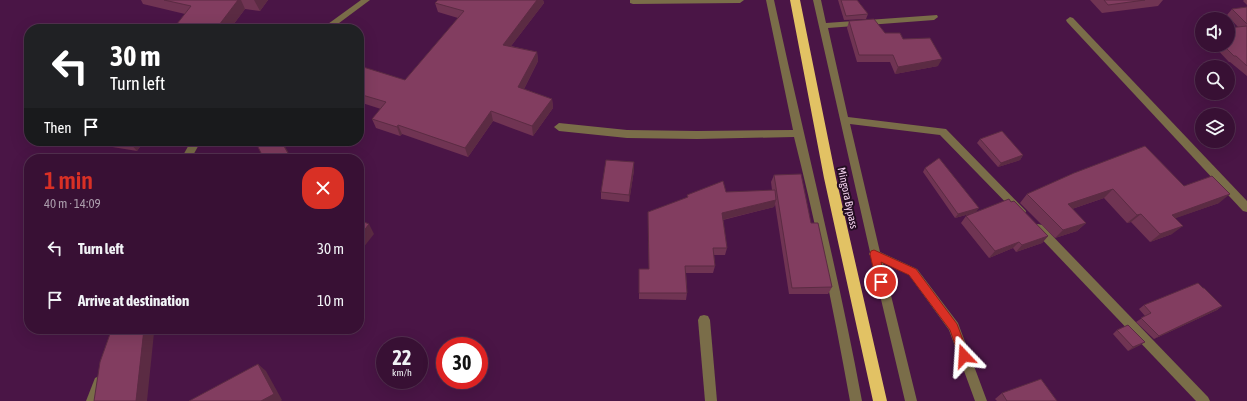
<!DOCTYPE html>
<html lang="en">
<head>
<meta charset="utf-8">
<style>
  :root { --surface:#381034; --page:#431e40; --text:#f1f3f6; --muted:#ab9dac; --line:#52304f; --accent:#d93025 }
  body { margin:0; font-family:"Asap Condensed",sans-serif; background:var(--page); color:var(--text); height:100vh; display:flex; flex-direction:column; font-size:15px; white-space:nowrap }
  * { box-sizing:border-box; margin:0 }
  p { font-size:13px; color:var(--muted) }
  .icon { flex:none; width:22px; height:22px; fill:none; stroke:currentColor; stroke-width:2; stroke-linecap:round; stroke-linejoin:round }
  .map { position:relative; flex:1; overflow:hidden }
  .drawer { position:absolute; left:24px; top:154px; width:340px; height:180px; display:flex; flex-direction:column; background:var(--surface); border-radius:16px; box-shadow:0 4px 16px #0002,0 0 0 1px var(--line) }
  .drawer>* { flex:none }
  .guide { position:absolute; left:24px; top:24px; width:340px; height:122px; border-radius:16px; box-shadow:0 4px 16px #0002,0 0 0 1px var(--line); background:#202124; color:#fff; overflow:hidden }
  .buttons { position:absolute; left:1195px; top:12px; display:grid; gap:8px }
  .buttons a { display:grid; place-items:center; width:40px; height:40px; border-radius:50%; background:var(--surface); box-shadow:0 4px 16px #0002,0 0 0 1px var(--line); font-size:20px }
  .speed { position:absolute; left:376px; top:337px; display:flex; gap:8px; font-size:20px; font-weight:700; text-align:center }
  .speed>* { display:grid; place-content:center; width:52px; height:52px; border-radius:50%; background:var(--surface); box-shadow:0 4px 16px #0002,0 0 0 1px var(--line); line-height:1 }
  .speed small { font-size:10px; font-weight:400 }
  .speed .limit { border:6px solid #d22; background:#fff; color:#111 }
  .pin { position:absolute; display:grid; place-items:center; width:34px; height:34px; color:#fff; margin:-17px; border:2px solid #fff; border-radius:50%; box-shadow:0 1px 4px #0007 }
  .me { position:absolute; width:44px; margin:-22px; rotate:340deg; stroke-linejoin:round; filter:drop-shadow(0 0 3px #0008) }
  .turn { display:flex; align-items:center; gap:14px; height:84px; padding:0 20px; font-size:18px }
  .turn .icon { width:52px; height:52px; stroke-width:2.5 }
  .turn b { display:block; font-size:28px; line-height:34px }
  .then { display:flex; align-items:center; height:38px; padding:0 20px; background:#0003; gap:8px; font-size:15px }
  .round { display:grid; place-items:center; flex:none; width:42px; height:42px; border-radius:16px; background:var(--page) }
  .overview { display:flex; align-items:center; justify-content:space-between; height:68px; padding:0 20px }
  h1 { font-size:24px; font-weight:600; line-height:30px; color:var(--accent) }
  ul { padding:0; list-style:none }
  li { display:flex; align-items:center; gap:12px; height:52px; padding:0 20px }
  li div { flex:1 }
  li b { display:block; font-size:15px }
  li em { font-style:normal }
  .map>svg:first-child { display:block }
</style>
</head>
<body>
<div class="map">
<svg width="1247" height="401" viewBox="0 0 1247 401">
  <rect width="100%" height="100%" fill="#4a1546"/>
  <g fill="none" stroke-linecap="round" stroke-linejoin="round">
    <!-- minor -->
    <g fill="#7a6d49" fill-rule="evenodd">
      <polygon points="361,0 370,0 331,29 321,29"/>
      <polygon points="630,0 744,0 740,3 633,4 630,3"/>
      <path d="M766,0H774C803,134 837,266 862,401H850C834,312 816,224 794,137L697,139L627,138L559,131L554,127L559,123L627,130L697,131L793,130Z"/>
      <polygon points="813,0 821,0 826,23 937,15 938,17 934,20 828,28 848,117 946,129 1026,211 1025,214 1021,215 1017,214 940,135 850,124 880,252 917,269 958,323 987,401 975,401 949,330 909,275 883,263 917,401 905,401 871,257 869,254 870,252"/>
      <polygon points="1070,17 1073,18 1247,201 1247,212 1243,211 1067,22 1066,20"/>
      <polygon points="191,141 201,141 191,159 181,159"/>
      <polygon points="1038,224 1042,225 1208,397 1210,401 1196,401 1034,231 1033,228 1034,225"/>
      <polygon points="704,315 708,316 710,320 717,401 705,401 698,320 700,316"/>
      <polygon points="99,376 103,378 105,382 98,401 86,401 95,378"/>
    </g>
    <!-- highway -->
    <polygon fill="#e2c264" fill-rule="evenodd" points="790,0 800,0 836,178 887,401 873,401 824,178"/>
  </g>
  <!-- wall -->
  <g fill="#703453">
    <polygon points="141,0 268,0 260,11 245,9 230,29 173,29 185,14 143,4"/>
    <polygon points="438,0 543,0 544,3 511,46 537,52 538,61 524,89 552,99 553,108 533,136 493,121 468,157 402,134 400,136 376,128 372,119 381,109 359,102 359,67 405,80 458,18 438,12 435,3"/>
    <polygon points="838,0 857,0 868,14 866,19 844,20"/>
    <polygon points="1090,0 1163,0 1158,6 1102,13"/>
    <polygon points="1244,0 1247,0 1247,5 1243,1"/>
    <polygon points="1247,7 1247,76 1230,62 1229,62 1213,45 1228,45 1238,27 1227,15 1232,9"/>
    <polygon points="849,21 903,39 938,66 895,74 890,62 857,62 847,28"/>
    <polygon points="980,139 1023,155 1020,160 998,167 977,143"/>
    <polygon points="91,141 144,141 137,151 94,144"/>
    <polygon points="925,168 976,212 1011,202 1048,236 1042,243 1016,252 1013,248 989,258 961,223 966,216 973,213 955,218 923,172"/>
    <polygon points="634,170 629,202 601,199 601,192"/>
    <polygon points="1074,173 1184,186 1219,203 1175,218 1172,234 1150,242 1131,222 1127,223 1104,198 1072,209 1086,223 1077,231 1055,238 1020,203 1027,194"/>
    <polygon points="774,175 811,223 832,287 828,294 789,294 775,204 774,207 723,220 727,248 725,255 714,255 715,266 713,273 686,273 687,293 686,300 639,299 639,269 649,269 648,212 687,198 687,195 772,190 771,182"/>
    <polygon points="1144,305 1222,306 1217,310 1154,339 1136,322 1145,316 1139,309"/>
    <polygon points="1117,330 1145,342 1140,345 1128,351 1113,334"/>
    <polygon points="1002,393 1057,401 997,401 995,399"/>
  </g>
  <!-- shaded-wall -->
  <g fill="#5b2b43">
    <polygon points="238,0 241,0 245,9 230,29 216,29"/>
    <polygon points="254,0 268,0 260,11"/>
    <polygon points="537,0 543,0 544,3 505,54 503,45"/>
    <polygon points="537,52 538,61 520,97 518,87"/>
    <polygon points="942,59 938,66 895,74 898,67"/>
    <polygon points="552,99 553,108 533,136 532,126"/>
    <polygon points="491,111 493,121 468,157 465,148"/>
    <polygon points="398,125 402,134 400,136 397,127"/>
    <polygon points="128,141 144,141 137,151"/>
    <polygon points="281,141 282,141 292,159 280,159"/>
    <polygon points="1023,155 1020,160 998,167 1001,163"/>
    <polygon points="634,162 634,170 629,202 629,195"/>
    <polygon points="1113,189 1104,198 1060,213 1068,204"/>
    <polygon points="1230,194 1219,203 1162,223 1172,215"/>
    <polygon points="776,200 774,207 721,220 722,213"/>
    <polygon points="979,208 976,212 955,218 958,214"/>
    <polygon points="1141,214 1131,222 1127,223 1137,215"/>
    <polygon points="1086,223 1077,231 1055,238 1063,230"/>
    <polygon points="369,224 374,234 359,253 359,237"/>
    <polygon points="1183,226 1172,234 1150,242 1160,234"/>
    <polygon points="1048,236 1042,243 1016,252 1022,245"/>
    <polygon points="1019,242 1013,248 989,258 995,251"/>
    <polygon points="1222,306 1217,310 1154,339 1159,336"/>
    <polygon points="144,329 149,329 154,333 147,401 136,401"/>
    <polygon points="1145,342 1140,345 1128,351 1133,347"/>
    <polygon points="258,364 266,371 282,400 281,401 261,401"/>
  </g>
  <!-- building -->
  <g fill="#823d60" stroke="#5b2b43">
    <polygon points="164,0 238,0 216,29 173,29 191,6"/>
    <polygon points="438,0 537,0 503,45 537,52 518,87 552,99 532,126 491,111 465,148 398,125 397,127 372,119 386,102 359,94 359,67 360,66 405,80 464,11 435,3"/>
    <polygon points="841,0 857,0 868,14 846,16"/>
    <polygon points="1104,0 1145,0 1108,5"/>
    <polygon points="1247,7 1247,24 1232,9"/>
    <polygon points="874,19 885,33 900,33 903,39 930,38 942,59 898,67 893,55 859,55 849,21"/>
    <polygon points="1247,26 1247,66 1236,56 1234,56 1223,45 1228,45 1228,28"/>
    <polygon points="1002,131 1023,155 1001,163 980,139"/>
    <polygon points="255,141 281,141 289,155 280,159 264,159"/>
    <polygon points="1145,146 1184,186 1212,176 1230,194 1172,215 1183,226 1160,234 1141,214 1137,215 1113,189 1068,204 1086,223 1063,230 1027,194 1074,173"/>
    <polygon points="939,158 979,208 958,214 925,168"/>
    <polygon points="606,160 634,162 629,195 601,192"/>
    <polygon points="801,174 811,223 818,223 832,287 792,288 774,175"/>
    <polygon points="723,181 726,192 775,190 776,200 722,213 727,248 713,248 715,266 685,266 687,293 639,293 639,269 649,269 648,212 688,197 687,195"/>
    <polygon points="1009,199 1011,202 1014,201 1048,236 1022,245 1019,242 995,251 966,216"/>
    <polygon points="359,220 369,224 359,237"/>
    <polygon points="1198,283 1203,288 1204,288 1222,306 1159,336 1141,318 1151,313 1144,305"/>
    <polygon points="1128,325 1145,342 1133,347 1117,330"/>
    <polygon points="132,329 144,329 136,401 94,401 100,362 110,334"/>
    <polygon points="258,364 274,394 261,401 189,401"/>
    <polygon points="1041,379 1057,401 1007,401 1002,393"/>
  </g>
  <!-- route -->
  <polygon fill="#d93025" stroke="#8d1f18" points="874,250 916,269 957,324 969,356 968,359 964,361 960,359 950,330 909,275 881,262 886,282 884,285 881,286 877,285 870,254 871,251"/>
  <g text-anchor="middle" dominant-baseline="central" stroke-width="4" stroke-linejoin="round" paint-order="stroke">
    <!-- street labels -->
    <g font-size="11" fill="#f1d0ec" stroke="#240d22">
      <text transform="translate(848 198) rotate(78)">Mingora Bypass</text>
    </g>
  </g>
</svg>
<div class="buttons">
<a><svg class="icon" aria-label="sound" viewBox="0 0 24 24"><path d="M4 9h4l5-4v14l-5-4H4zM17 9q2 3 0 6"/></svg></a>
<a><svg class="icon" aria-label="search" viewBox="0 0 24 24"><circle cx="10" cy="10" r="6"/><path d="M15 15l6 6"/></svg></a>
<a><svg class="icon" aria-label="layers" viewBox="0 0 24 24"><path d="M12 4l9 5-9 5-9-5zM3 14l9 5 9-5"/></svg></a>
</div>
<div class="speed"><div>22<small>km/h</small></div><div class="limit">30</div></div>
<div class="pin" style="left:881px;top:282px;background:#d93025"><svg class="icon" aria-label="arrive" viewBox="0 0 24 24"><path d="M6 21V4h12l-3 4 3 4H6"/></svg></div>
<svg class="me" style="left:964px;top:356px" viewBox="-20 -20 40 40"><path d="M0-17L14 15 0 8-14 15z" fill="#d93025" stroke="#fff" stroke-width="4"/></svg>
<div class="guide">
<div class="turn"><svg class="icon" aria-label="left" viewBox="0 0 24 24"><path d="M17 20v-9H6M10 6l-5 5 5 5"/></svg><div><b>30 m</b>Turn left</div></div>
<div class="then">Then<svg class="icon" aria-label="arrive" viewBox="0 0 24 24"><path d="M6 21V4h12l-3 4 3 4H6"/></svg></div>
</div>
<section class="drawer">
<div class="overview"><div><h1>1 min</h1><p>40 m · 14:09</p></div><a class="round" style="background:#d93025;color:#fff"><svg class="icon" aria-label="close" viewBox="0 0 24 24"><path d="M6 6l12 12M18 6L6 18"/></svg></a></div>
<ul>
<li><svg class="icon" aria-label="left" viewBox="0 0 24 24"><path d="M17 20v-9H6M10 6l-5 5 5 5"/></svg><div><b>Turn left</b></div><em>30 m</em></li>
<li><svg class="icon" aria-label="arrive" viewBox="0 0 24 24"><path d="M6 21V4h12l-3 4 3 4H6"/></svg><div><b>Arrive at destination</b></div><em>10 m</em></li>
</ul>
</section>
</div>
</body>
</html>
